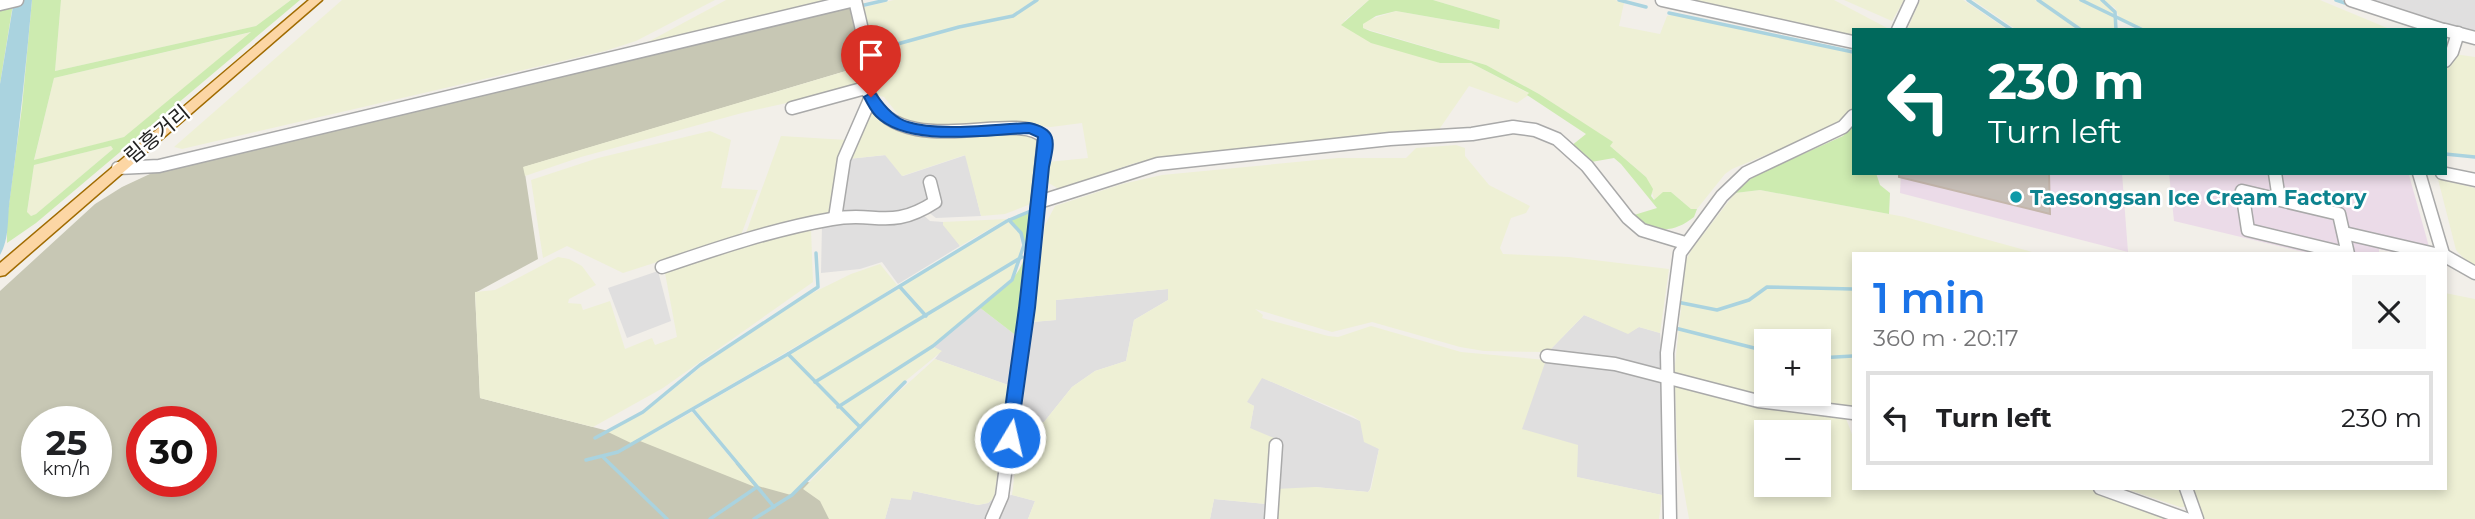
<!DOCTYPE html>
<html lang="en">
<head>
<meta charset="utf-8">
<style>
  :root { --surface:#fff; --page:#f6f6f6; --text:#202124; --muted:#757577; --line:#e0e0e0; --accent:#1a73e8 }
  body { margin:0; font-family:Montserrat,"Noto Sans KR",sans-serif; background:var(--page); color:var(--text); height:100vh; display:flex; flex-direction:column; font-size:26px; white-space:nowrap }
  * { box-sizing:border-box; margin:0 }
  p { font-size:23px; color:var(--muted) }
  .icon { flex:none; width:38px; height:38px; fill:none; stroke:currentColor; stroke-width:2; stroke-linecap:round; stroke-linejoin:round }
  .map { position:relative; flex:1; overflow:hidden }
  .side { position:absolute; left:1852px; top:252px; width:595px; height:238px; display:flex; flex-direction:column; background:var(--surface); border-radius:0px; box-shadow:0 4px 10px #0003 }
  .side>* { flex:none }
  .top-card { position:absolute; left:1852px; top:28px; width:595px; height:147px; border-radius:0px; box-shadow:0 4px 10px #0003; background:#00695c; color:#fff; overflow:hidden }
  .fabs { position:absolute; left:1754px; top:329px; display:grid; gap:14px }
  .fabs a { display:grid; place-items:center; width:77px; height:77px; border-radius:0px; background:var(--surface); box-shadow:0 4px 10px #0003; font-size:35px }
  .speed { position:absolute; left:21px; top:406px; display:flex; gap:14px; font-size:35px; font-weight:700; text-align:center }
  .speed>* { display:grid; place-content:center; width:91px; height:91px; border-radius:50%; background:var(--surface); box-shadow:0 4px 10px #0003; line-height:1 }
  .speed small { font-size:18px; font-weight:400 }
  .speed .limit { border:10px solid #d22; background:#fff; color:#111 }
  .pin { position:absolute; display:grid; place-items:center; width:60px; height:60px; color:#fff; margin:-72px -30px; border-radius:50% 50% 50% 0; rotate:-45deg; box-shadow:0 0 7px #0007 }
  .pin .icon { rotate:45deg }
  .me { position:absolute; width:77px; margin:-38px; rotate:9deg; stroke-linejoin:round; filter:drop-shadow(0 0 5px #0008) }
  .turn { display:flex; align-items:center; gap:24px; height:147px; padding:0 21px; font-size:32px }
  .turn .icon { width:91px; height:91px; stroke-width:2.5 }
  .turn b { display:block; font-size:49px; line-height:60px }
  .round { display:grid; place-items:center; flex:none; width:74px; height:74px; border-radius:0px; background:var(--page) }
  .head { display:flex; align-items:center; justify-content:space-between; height:119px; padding:0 21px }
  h1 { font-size:42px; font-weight:600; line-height:52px; color:var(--accent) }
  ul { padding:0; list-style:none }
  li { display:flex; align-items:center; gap:21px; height:94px; margin:0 14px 10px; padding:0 7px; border:4px solid var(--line); border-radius:0px }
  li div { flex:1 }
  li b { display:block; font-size:26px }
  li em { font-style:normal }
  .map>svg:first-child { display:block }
</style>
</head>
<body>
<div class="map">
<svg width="2475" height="519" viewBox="0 0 2475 519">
  <rect width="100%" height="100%" fill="#f2efe9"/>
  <!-- residential -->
  <g fill="#e0dfdf">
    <polygon points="2355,0 2475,0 2475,36"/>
    <polygon points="886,155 903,176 966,155 981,216 936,218 923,208 915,212 846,216 840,210 848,159"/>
    <polygon points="921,213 930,221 943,222 960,246 898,284 882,262 860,269 821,273 822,225"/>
    <polygon points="658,271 671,321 627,338 608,288"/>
    <polygon points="1168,289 1168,300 1134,320 1126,361 1095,371 1072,387 1044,422 1018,424 1032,322 1056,320 1056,300"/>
    <polygon points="979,307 1018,337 1011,386 935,359 941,351 934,347"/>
    <polygon points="1584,315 1628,333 1639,327 1660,333 1664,380 1662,495 1576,477 1521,429 1548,352"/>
    <polygon points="1261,377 1360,421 1373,445 1379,449 1370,489 1368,492 1315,487 1275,519 1210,519 1214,499 1266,504 1250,428 1254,406 1246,402"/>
    <polygon points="913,491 978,505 988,503 994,498 1012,495 1035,501 1028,519 885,519 891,498 910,499"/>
  </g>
  <!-- industrial -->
  <g fill="#ebdbe8">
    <polygon points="1901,173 2122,173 2128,252 1900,193"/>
    <polygon points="2169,173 2409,175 2431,254 2401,254 2379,249 2379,254 2312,254 2174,221"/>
  </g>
  <!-- construction -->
  <path fill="#c7c7b4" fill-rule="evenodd" d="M851,5L862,53V63L856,68L524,167L538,259L475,293L480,398L819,485L833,519H0V291L95,204L122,187L152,173ZM37,422H96V481H37ZM142,422H201V481H142Z"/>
  <!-- farmland -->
  <g fill="#eef0d5" fill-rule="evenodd">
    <polygon points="61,0 291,0 256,26 55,71"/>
    <polygon points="342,0 715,0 636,41 605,51 182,149 174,147"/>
    <polygon points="726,0 826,0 646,43"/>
    <polygon points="894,0 1034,0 1012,15 959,26 870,50 861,8"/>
    <polygon points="1038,0 1369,0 1344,21 1440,63 1471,63 1530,94 1517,103 1469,86 1438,131 1135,163 1059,189 1045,181 1048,162 1088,158 1082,123 1051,127 1014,124 932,128 906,124 884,97 876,95 871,52 960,28 1013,17"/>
    <polygon points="1433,0 1615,0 1624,3 1619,26 1660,34 1667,16 1675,14 1853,53 1853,109 1838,125 1732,169 1725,174 1697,209 1691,209 1671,192 1655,201 1646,177 1609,145 1612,142 1539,94 1486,65 1363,28 1363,24 1368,20 1396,11 1498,29 1500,20"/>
    <polygon points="1690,0 1834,0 1891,30 1853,30 1853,36"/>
    <polygon points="1844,0 1904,0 1892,21"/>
    <polygon points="1920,0 1963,0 2008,30 1907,30"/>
    <polygon points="1973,0 2035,0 2079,30 2017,30"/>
    <polygon points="2039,0 2101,0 2110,5 2117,18 2115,30 2082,30"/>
    <polygon points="2103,0 2320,0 2392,30 2145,30 2120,19 2115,8"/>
    <polygon points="252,32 124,137 34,161 54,78"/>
    <polygon points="2454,54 2475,57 2475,156 2445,153 2445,68"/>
    <polygon points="862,63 863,83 853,88 742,113 581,157 525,176 523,167 856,68"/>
    <polygon points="869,106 901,127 1028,130 1039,136 1033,203 1005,214 981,216 965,155 902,176 885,155 848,159"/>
    <polygon points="710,131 731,140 721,188 758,190 741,235 623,273 567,246 543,258 531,180 598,158"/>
    <polygon points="781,136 847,140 832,212 822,218 746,233"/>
    <polygon points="1456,145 1465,148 1465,156 1489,185 1530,206 1526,213 1511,218 1500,248 1503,254 1569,257 1669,269 1660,333 1639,327 1628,334 1584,315 1548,352 1484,351 1460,347 1372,322 1332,332 1255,309 1263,315 1262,318 1328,336 1338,337 1371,326 1461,352 1546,360 1522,429 1578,445 1577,477 1662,495 1659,519 1275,519 1276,489 1315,487 1368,492 1371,489 1379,449 1364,442 1360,421 1353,416 1262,378 1247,402 1254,406 1250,428 1274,438 1266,504 1214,499 1210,519 1028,519 1035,501 1012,495 1017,454 1017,424 1044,422 1072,387 1095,371 1126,361 1134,320 1168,300 1168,289 1056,300 1056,320 1032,322 1045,225 1055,206 1122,184 1162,175 1338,158 1406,158 1416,148"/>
    <polygon points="111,146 113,149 36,214 31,216 27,213 34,165"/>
    <polygon points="2438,179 2475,188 2475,270 2456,250"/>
    <path d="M1760,190L1905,217L2039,254H1853V411L1777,403L1674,375L1686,260L1692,249L1735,193ZM1766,341H1818V394H1766Z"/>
    <polygon points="1007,219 960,246 943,225 943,222"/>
    <polygon points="1008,221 1020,234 1021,257 927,315 902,286"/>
    <polygon points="811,229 813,282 663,388 593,427 480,398 475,292 495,290 558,257 569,259 582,266 596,285 569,299 568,303 581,304 583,310 610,301 625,349 652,338 655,345 677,337 665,273 758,240"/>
    <polygon points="1021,258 1011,280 932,345 839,406 790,354 900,288 924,316 828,376"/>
    <polygon points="880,264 897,285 865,306 631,443 608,432 644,413 702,366 788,305 851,274"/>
    <polygon points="2445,293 2475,299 2475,519 2202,519 2191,488 2445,488"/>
    <polygon points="934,347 942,351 887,396 860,426 840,407"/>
    <polygon points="788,356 859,428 791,495 758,486 695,410"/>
    <polygon points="935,359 1011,386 994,498 988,503 978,505 913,491 911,500 891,498 885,519 829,519 820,501 803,489 882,407"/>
    <path d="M1675,384L1845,416L1853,437V488H2094L2181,519H1689L1677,451ZM1766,432H1818V485H1766Z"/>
    <polygon points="692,412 755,487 640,441"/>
    <polygon points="2123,488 2181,488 2185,507 2180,507"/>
  </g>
  <!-- grass -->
  <g fill="#cdebb0" fill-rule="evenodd">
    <path d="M32,0H61L55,71L256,26L291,0H300L36,223L7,243V219L22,107ZM251,32L124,137L34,160L54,78ZM111,146L113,149L36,214L31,216L27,212L34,165Z"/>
    <path d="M1369,0H1433L1500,20L1499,29L1396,11L1376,16L1363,24V28L1370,31L1486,65L1539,94L1613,142L1610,146L1646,177L1653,189L1651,196L1654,200L1663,192H1671L1691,209H1697L1694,217C1673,234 1653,233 1634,215L1657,208L1621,164L1614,158L1591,162L1571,146L1586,134L1527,95L1529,93L1471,63H1440L1371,43L1341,25Z"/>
    <polygon points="13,4 0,84 0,7"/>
    <polygon points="1853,125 1853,173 1876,173 1880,185 1890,193 1889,214 1760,190 1735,193 1754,176 1843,136"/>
    <path d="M1030,211H1036L1018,337L979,307C1010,284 1045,259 1010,220Z"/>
  </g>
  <!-- water -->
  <path fill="#aad3df" d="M14,0H32C26,66 19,132 10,198C7,217 10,238 0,255V84Z"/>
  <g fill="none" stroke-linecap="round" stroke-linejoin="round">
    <!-- stream -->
    <g stroke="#aad3df" stroke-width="3.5">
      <polyline points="1619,0 1646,7"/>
      <polyline points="1968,0 2012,30"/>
      <polyline points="2038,0 2081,30"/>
      <polyline points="2081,0 2143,30"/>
      <polyline points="2102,0 2115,12 2116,30"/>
      <polyline points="2336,0 2348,4"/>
      <polyline points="860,6 886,0"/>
      <polyline points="1669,13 1853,52"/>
      <polyline points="872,51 959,27 1013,16 1037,0"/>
      <polyline points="2445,154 2475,157"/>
      <polyline points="1118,171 1144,163"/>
      <polyline points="900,287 926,316"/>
      <polyline points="1677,302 1717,310 1749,300 1767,287 1853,289"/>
      <polyline points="1675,328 1766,351"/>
      <polyline points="788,354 860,427"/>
      <polyline points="1818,358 1853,356"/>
      <polyline points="815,382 1022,257"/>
      <polyline points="838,407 933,346 1012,280 1024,245 1021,233 1009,220"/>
      <polyline points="693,410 774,507"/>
      <polyline points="595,438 643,412 700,365 818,287 816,253"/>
      <polyline points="603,457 667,519"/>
      <polyline points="586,460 618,452 788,354 1007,221 1033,210"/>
      <polyline points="710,519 757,487"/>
      <polyline points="754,519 792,495 905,382"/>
    </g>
  </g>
  <!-- building -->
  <polygon fill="#c7bfb8" stroke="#c4b6ab" stroke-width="2" points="1899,173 2049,173 2050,214 1899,177"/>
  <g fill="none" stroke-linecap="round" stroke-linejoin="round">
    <defs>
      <g id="minor">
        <path d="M855,0C859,18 864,35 866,53C867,67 864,84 870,96C901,164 1022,107 1044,138L1027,308L1002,496L992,519"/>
        <polyline points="1662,0 1853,42"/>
        <polyline points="2351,0 2443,30"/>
        <polyline points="0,4 17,0"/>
        <polyline points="1898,30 1912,0"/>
        <polyline points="2445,30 2475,38"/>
        <polyline points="2445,61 2452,52 2458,33"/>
        <polyline points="792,108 869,87"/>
        <polyline points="118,168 159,166 855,0"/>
        <polyline points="2275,173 2279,199"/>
        <polyline points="2419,173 2443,254"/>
        <polyline points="2442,173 2475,180"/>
        <polygon points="2242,191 2339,214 2348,254 2248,230"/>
        <polyline points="1039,202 1158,164 1390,139 1472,134 1513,127 1535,130 1557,139 1587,166 1628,218 1642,230 1685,243"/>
        <polyline points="835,218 844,159 871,97"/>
        <polyline points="2344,233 2435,254"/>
        <polyline points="2445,256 2475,273"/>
        <path d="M662,267C718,248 774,229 832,219C876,211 890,231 935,202L930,182"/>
        <polyline points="1547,356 1615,364 1758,401 1853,413"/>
        <polyline points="2100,488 2186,519"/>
        <polyline points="2186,488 2197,519"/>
        <polyline points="1271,519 1276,445"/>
        <polyline points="1670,519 1667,353 1680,253 1722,196 1746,173 1843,127 1853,116"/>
      </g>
      <polygon id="major" points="309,0 322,0 5,275 0,276 0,263"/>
    </defs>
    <!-- minor casing -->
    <use href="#minor" stroke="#a9a9a9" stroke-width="15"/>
    <!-- major casing -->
    <use href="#major" stroke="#a06b00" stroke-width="3"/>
    <!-- minor -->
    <use href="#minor" stroke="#fff" stroke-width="12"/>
    <!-- major -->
    <use href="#major" fill="#fcd6a4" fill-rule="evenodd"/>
  </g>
  <!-- route -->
  <path fill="#1a73e8" stroke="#114b97" stroke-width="2" d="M871,93L876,94C884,106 894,118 908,122C939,132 995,124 1029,123C1059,129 1054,143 1049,167L1035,308L1016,443L1010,445L1003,443L1001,438L1019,308L1038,137L1029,133C987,134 908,148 876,116C871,111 867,103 864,97Z"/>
  <!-- markers -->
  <circle fill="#0f9aa8" stroke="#fff" stroke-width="2.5" cx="2016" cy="197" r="7"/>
  <g text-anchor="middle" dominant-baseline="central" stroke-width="5" stroke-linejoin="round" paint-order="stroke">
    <!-- street labels -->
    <g font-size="21" fill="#222" stroke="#fff">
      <text transform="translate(157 134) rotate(-40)">림흥거리</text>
    </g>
    <!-- culture labels -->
    <g font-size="21" font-weight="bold" fill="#0d838f" stroke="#fff" text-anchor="start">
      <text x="2030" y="197">Taesongsan Ice Cream Factory</text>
    </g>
  </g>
</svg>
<div class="fabs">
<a>+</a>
<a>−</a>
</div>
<div class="speed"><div>25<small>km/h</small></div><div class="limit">30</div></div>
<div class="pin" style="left:871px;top:97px;background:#d93025"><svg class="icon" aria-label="arrive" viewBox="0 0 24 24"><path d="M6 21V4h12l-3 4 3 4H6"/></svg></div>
<svg class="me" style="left:1010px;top:438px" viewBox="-20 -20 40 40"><circle r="17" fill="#1a73e8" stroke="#fff" stroke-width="3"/><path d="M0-11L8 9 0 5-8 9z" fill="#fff"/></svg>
<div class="top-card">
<div class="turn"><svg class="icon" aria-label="left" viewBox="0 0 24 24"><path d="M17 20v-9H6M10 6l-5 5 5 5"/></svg><div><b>230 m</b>Turn left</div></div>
</div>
<section class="side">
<div class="head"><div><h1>1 min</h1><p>360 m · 20:17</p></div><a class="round"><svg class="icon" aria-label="close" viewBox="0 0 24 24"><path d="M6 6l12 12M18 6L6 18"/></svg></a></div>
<ul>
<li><svg class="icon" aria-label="left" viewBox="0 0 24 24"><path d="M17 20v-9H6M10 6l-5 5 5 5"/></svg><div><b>Turn left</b></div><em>230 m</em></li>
</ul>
</section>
</div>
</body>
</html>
